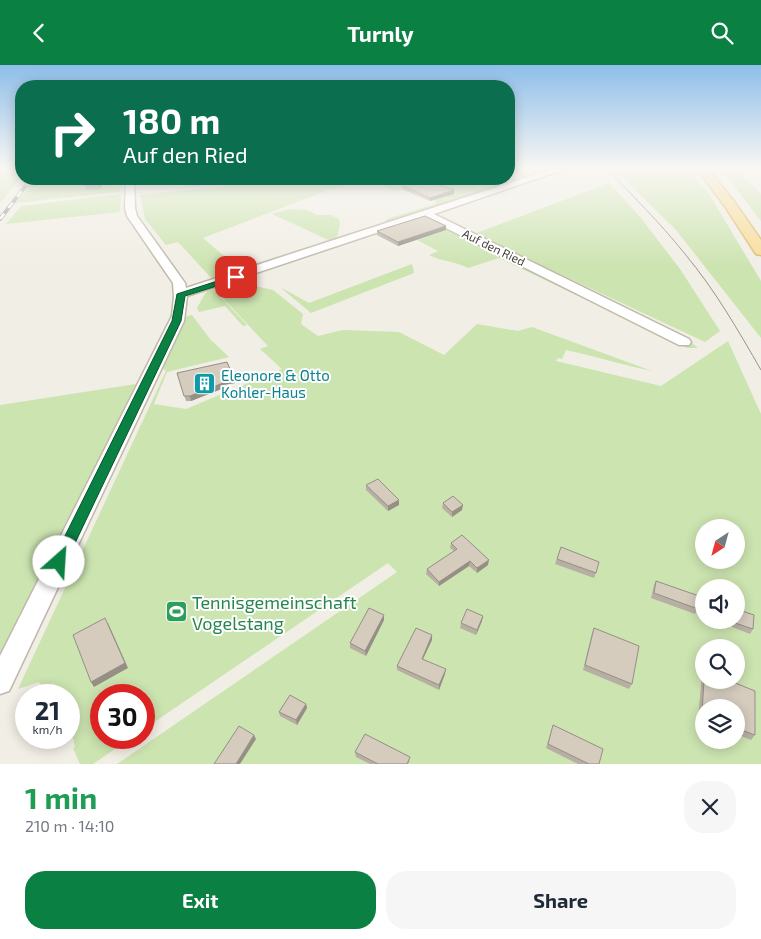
<!DOCTYPE html>
<html lang="en">
<head>
<meta charset="utf-8">
<style>
  :root { --surface:#fff; --page:#f6f6f7; --text:#1f2937; --muted:#747a83; --accent:#0b8043 }
  body { margin:0; font-family:"Exo 2",sans-serif; background:var(--page); color:var(--text); height:100vh; display:flex; flex-direction:column; font-size:19px; white-space:nowrap }
  * { box-sizing:border-box; margin:0 }
  p { font-size:16px; color:var(--muted) }
  .icon { flex:none; width:28px; height:28px; fill:none; stroke:currentColor; stroke-width:2; stroke-linecap:round; stroke-linejoin:round }
  .map { position:relative; height:699px; overflow:hidden }
  .details { display:flex; flex-direction:column; background:var(--surface); flex:1 }
  .details>* { flex:none }
  .banner { position:absolute; left:15px; top:15px; width:500px; height:105px; border-radius:20px; box-shadow:0 2px 12px #0003; background:#0b6e4f; color:#fff; overflow:hidden }
  .needle { width:32px; rotate:216deg }
  .controls { position:absolute; left:695px; top:454px; display:grid; gap:10px }
  .controls a { display:grid; place-items:center; width:50px; height:50px; border-radius:50%; background:var(--surface); box-shadow:0 2px 12px #0003; font-size:25px }
  .speed { position:absolute; left:15px; top:619px; display:flex; gap:10px; font-size:25px; font-weight:700; text-align:center }
  .speed>* { display:grid; place-content:center; width:65px; height:65px; border-radius:50%; background:var(--surface); box-shadow:0 2px 12px #0003; line-height:1 }
  .speed small { font-size:12px; font-weight:400 }
  .speed .limit { border:8px solid #d22; background:#fff; color:#111 }
  .pin { position:absolute; display:grid; place-items:center; width:42px; height:42px; color:#fff; margin:-21px; border-radius:10px; box-shadow:0 2px 8px #0006 }
  .me { position:absolute; width:55px; margin:-28px; rotate:26deg; stroke-linejoin:round; filter:drop-shadow(0 0 4px #0008) }
  .turn { display:flex; align-items:center; gap:18px; height:105px; padding:0 25px; font-size:22px }
  .turn .icon { width:65px; height:65px; stroke-width:2.5 }
  .turn b { display:block; font-size:35px; line-height:42px }
  .round { display:grid; place-items:center; flex:none; width:52px; height:52px; border-radius:20px; background:var(--page) }
  .head { display:flex; align-items:center; justify-content:space-between; height:85px; padding:0 25px }
  h1 { font-size:30px; font-weight:700; line-height:38px; color:#1e9e55 }
  .action { display:flex; gap:10px; margin-top:auto; padding:10px 25px }
  .action a { flex:1; height:58px; border-radius:20px; background:var(--accent); color:#fff; font-size:20px; font-weight:700; line-height:58px; text-align:center }
  .action a+a { background:var(--page); color:var(--text) }
  header { display:flex; justify-content:space-between; align-items:center; height:65px; padding:0 25px; background:var(--accent); color:#fff; font-size:22px; font-weight:700 }
  .map>svg:first-child { display:block }
</style>
</head>
<body>
<header><svg class="icon" aria-label="back" viewBox="0 0 24 24"><path d="M15 5l-7 7 7 7"/></svg>Turnly<svg class="icon" aria-label="search" viewBox="0 0 24 24"><circle cx="10" cy="10" r="6"/><path d="M15 15l6 6"/></svg></header>
<div class="map">
<svg width="761" height="699" viewBox="0 0 761 699">
  <rect width="100%" height="100%" fill="#f1eee5"/>
  <!-- green -->
  <g fill="#cce4b0" fill-rule="evenodd">
    <polygon points="0,104 21,104 21,112 0,138"/>
    <polygon points="509,104 558,104 457,135 451,135 440,142 389,159 385,157 387,154 435,139 436,136 402,124 395,126 367,114 509,114"/>
    <polygon points="614,104 689,104 709,129 761,216 761,273 676,165"/>
    <polygon points="721,104 736,104 761,129 761,156"/>
    <polygon points="35,114 115,114 112,121 121,121 120,127 16,138"/>
    <polygon points="184,114 218,114 218,120 183,122"/>
    <polygon points="254,114 324,114 324,115 363,114 339,123 331,124 203,173 244,208 215,217 178,177 166,180 145,154 140,130 226,121 228,116"/>
    <polygon points="609,118 641,153 680,204 720,266 705,277 474,169"/>
    <polygon points="121,129 120,147 6,159 21,141"/>
    <polygon points="290,144 307,145 317,150 331,150 339,154 340,160 336,176 333,177 272,149"/>
    <path d="M450,164L625,247L691,277L698,283H687L499,193L468,203C455,196 442,197 429,190L438,186L417,175Z"/>
    <polygon points="412,199 414,208 311,248 280,222 309,238"/>
    <path d="M233,216L273,225L303,249L301,259L318,271L343,265L399,267L444,290L477,259L518,266L532,262L652,306C622,300 595,291 566,285L562,294L558,293L556,296L661,321L728,276L761,349V699H117L397,507L388,498L144,664V630H101V672L131,673L93,699H80L73,683L75,682L69,656V630H44L39,617L18,624L166,306L161,302L184,252L192,250L210,274L229,292L167,307L154,339L186,344L282,304L260,284L268,281L213,223ZM704,462H736V495H704ZM704,522H736V555H704ZM704,582H736V615H704ZM704,642H736V675H704Z"/>
    <polygon points="212,223 247,260 243,261 225,241 199,247 197,243 206,227"/>
    <polygon points="136,319 0,591 0,340"/>
  </g>
  <g fill="none" stroke-linecap="round" stroke-linejoin="round">
    <defs>
      <polygon id="minor" points="552,104 565,104 434,149 689,274 691,277 689,280 679,280 424,152 187,231 184,256 9,626 0,629 0,591 172,251 174,232 173,218 127,151 125,143 126,114 134,114 135,143 137,151 185,218 186,223"/>
      <polygon id="major" points="697,104 708,104 733,135 761,175 761,190 756,189 724,140"/>
    </defs>
    <!-- minor casing -->
    <use href="#minor" stroke="#bfb8ab" stroke-width="3"/>
    <!-- major casing -->
    <use href="#major" stroke="#dcb969" stroke-width="3"/>
    <!-- minor -->
    <use href="#minor" fill="#fff" fill-rule="evenodd"/>
    <!-- major -->
    <use href="#major" fill="#f8dc98" fill-rule="evenodd"/>
    <!-- tram -->
    <path stroke="#949494" stroke-width="1" d="M607,104C634,132 661,159 685,189C715,225 738,265 761,305"/>
    <defs>
      <polyline id="rail" points="0,154 31,114"/>
    </defs>
    <!-- rail casing -->
    <use href="#rail" stroke="#949494" stroke-width="4"/>
    <!-- rail -->
    <use href="#rail" stroke="#fff" stroke-width="2.5" stroke-dasharray="7" stroke-linecap="butt"/>
  </g>
  <!-- wall -->
  <g fill="#b7afa3">
    <polygon points="88,114 104,114 100,124 86,125 85,121"/>
    <polygon points="402,120 454,129 430,136 402,124"/>
    <polygon points="446,161 446,165 398,181 377,170 377,166"/>
    <polygon points="177,308 234,313 235,318 223,320 224,323 191,336 186,336"/>
    <polygon points="366,420 399,435 399,440 388,446 366,425"/>
    <polygon points="443,438 462,445 452,452 442,443"/>
    <polygon points="451,478 488,500 477,508 469,501 439,521 426,509 427,504 454,486 450,483"/>
    <polygon points="561,482 596,508 594,513 555,499"/>
    <polygon points="656,516 698,544 695,549 651,533 654,520"/>
    <polygon points="384,550 384,555 366,591 350,583 350,578"/>
    <polygon points="483,551 482,556 476,570 460,563 461,558"/>
    <polygon points="732,555 736,555 753,564 750,569 732,562"/>
    <polygon points="594,563 632,619 629,624 583,605 592,568"/>
    <polygon points="432,570 432,575 423,594 445,609 439,625 397,605 397,601"/>
    <polygon points="704,608 704,615 728,615 755,670 751,675 736,669 736,642 704,642 704,655 698,653 702,610"/>
    <polygon points="306,639 307,643 297,660 280,651 279,647"/>
    <polygon points="553,660 599,699 578,699 546,683"/>
    <polygon points="355,687 410,696 408,699 370,699 356,692"/>
  </g>
  <!-- shaded-wall -->
  <g fill="#958f85">
    <polygon points="101,114 104,114 100,124 99,120"/>
    <polygon points="454,125 454,129 430,136 430,133"/>
    <polygon points="446,161 446,165 398,181 398,177"/>
    <polygon points="234,313 235,318 223,320 224,323 191,336 190,331 222,316"/>
    <polygon points="399,435 399,440 388,446 388,441"/>
    <polygon points="463,440 462,445 452,452 452,447"/>
    <polygon points="489,495 488,500 477,508 477,503"/>
    <polygon points="470,496 469,501 439,521 439,517"/>
    <polygon points="384,550 384,555 366,591 365,586"/>
    <polygon points="483,551 482,556 476,570 477,565"/>
    <polygon points="108,558 128,603 94,622 91,617"/>
    <polygon points="432,570 432,575 421,598 422,594"/>
    <polygon points="446,604 445,609 439,625 439,620"/>
    <polygon points="306,639 307,643 297,660 296,655"/>
    <polygon points="254,670 256,674 240,699 236,699"/>
  </g>
  <!-- building -->
  <g fill="#d5ccbe" stroke="#958f85">
    <polygon points="88,114 101,114 99,120 85,121"/>
    <polygon points="424,114 454,125 430,133 402,120"/>
    <polygon points="425,151 446,161 398,177 377,166"/>
    <polygon points="227,297 234,313 222,316 223,318 190,331 184,331 177,308"/>
    <polygon points="378,414 399,435 388,441 366,420"/>
    <polygon points="453,431 463,440 452,447 443,438"/>
    <polygon points="462,470 489,495 477,503 470,496 439,517 427,504 457,484 451,478"/>
    <polygon points="561,482 599,497 596,508 557,494"/>
    <polygon points="656,516 699,531 698,544 654,528"/>
    <polygon points="369,543 384,550 365,586 350,578"/>
    <polygon points="467,544 483,551 477,565 461,558"/>
    <polygon points="736,544 754,550 753,564 735,558 735,555 736,555"/>
    <polygon points="105,553 125,598 91,617 73,570"/>
    <polygon points="416,563 432,570 422,594 446,604 439,620 397,601"/>
    <polygon points="594,563 639,581 632,619 585,600"/>
    <polygon points="704,615 728,615 755,626 755,670 736,663 736,642 704,642 704,649 702,648"/>
    <polygon points="290,630 306,639 296,655 279,647"/>
    <polygon points="553,660 603,684 599,699 589,699 548,679"/>
    <polygon points="239,661 254,670 236,699 214,699"/>
    <polygon points="365,669 410,692 407,699 378,699 355,687"/>
  </g>
  <!-- sky -->
  <linearGradient id="sky" x2="0" y2="1"><stop stop-color="#8dbee9"/><stop offset="0.51" stop-color="#f9f7f3"/><stop offset="1" stop-color="#f9f7f3" stop-opacity="0"/></linearGradient>
  <rect width="761" height="202" fill="url(#sky)"/>
  <!-- route -->
  <polygon fill="#0b8043" stroke="#07532c" points="236,210 240,212 239,214 185,231 181,256 66,497 64,501 59,503 54,501 52,497 172,256 177,229"/>
  <!-- icons -->
  <defs>
    <symbol id="building-square" viewBox="-11 -11 22 22"><rect x="-9" y="-9" width="18" height="18" rx="4" fill="#0f9aa8" stroke="#fff"/><path d="M-4-6H4V6H1V3H-1V6H-4ZM-2.5-4.3h1.7v1.8h-1.7ZM.8-4.3h1.7v1.8H.8ZM-2.5-1h1.7V.8h-1.7ZM.8-1h1.7V.8H.8Z" fill="#fff"/></symbol>
    <symbol id="stadium-square" viewBox="-11 -11 22 22"><rect x="-9" y="-9" width="18" height="18" rx="4" fill="#2e9e5b" stroke="#fff"/><path d="M0-5a6.5 5 0 1 0 0 10a6.5 5 0 1 0 0-10ZM-3.5-1.8h7v3.6h-7Z" fill="#fff"/></symbol>
  </defs>
  <g fill-rule="evenodd">
    <use href="#building-square" x="192" y="306" width="25" height="25"/>
    <use href="#stadium-square" x="164" y="534" width="25" height="25"/>
  </g>
  <g text-anchor="middle" dominant-baseline="central" stroke-width="4" stroke-linejoin="round" paint-order="stroke">
    <!-- far-street labels -->
    <g font-size="12" fill="#433e35" stroke="#fff">
      <text transform="translate(494 182) rotate(26)">Auf den Ried</text>
    </g>
    <!-- culture labels -->
    <g font-size="15" fill="#0d838f" stroke="#fff" text-anchor="start">
      <text x="221" y="310">Eleonore &amp; Otto<tspan x="221" dy="17">Kohler-Haus</tspan></text>
    </g>
    <!-- near-leisure labels -->
    <g font-size="18" fill="#27864d" stroke="#fff" text-anchor="start">
      <text x="192" y="537">Tennisgemeinschaft<tspan x="192" dy="21">Vogelstang</tspan></text>
    </g>
  </g>
</svg>
<div class="controls">
<a><svg class="needle" viewBox="-14 -14 28 28"><path d="M0-13l5 13h-10z" fill="#e53935"/><path d="M0 13l5-13h-10z" fill="#747a83"/></svg></a>
<a><svg class="icon" aria-label="sound" viewBox="0 0 24 24"><path d="M4 9h4l5-4v14l-5-4H4zM17 9q2 3 0 6"/></svg></a>
<a><svg class="icon" aria-label="search" viewBox="0 0 24 24"><circle cx="10" cy="10" r="6"/><path d="M15 15l6 6"/></svg></a>
<a><svg class="icon" aria-label="layers" viewBox="0 0 24 24"><path d="M12 4l9 5-9 5-9-5zM3 14l9 5 9-5"/></svg></a>
</div>
<div class="speed"><div>21<small>km/h</small></div><div class="limit">30</div></div>
<div class="pin" style="left:236px;top:212px;background:#d93025"><svg class="icon" aria-label="arrive" viewBox="0 0 24 24"><path d="M6 21V4h12l-3 4 3 4H6"/></svg></div>
<svg class="me" style="left:59px;top:497px" viewBox="-20 -20 40 40"><circle r="19" fill="#fff"/><path d="M0-13L10 11 0 6-10 11z" fill="#0b8043"/></svg>
<div class="banner">
<div class="turn"><svg class="icon" aria-label="right" viewBox="0 0 24 24"><path d="M7 20v-9h11M14 6l5 5-5 5"/></svg><div><b>180 m</b>Auf den Ried</div></div>
</div>
</div>
<section class="details">
<div class="head"><div><h1>1 min</h1><p>210 m · 14:10</p></div><a class="round"><svg class="icon" aria-label="close" viewBox="0 0 24 24"><path d="M6 6l12 12M18 6L6 18"/></svg></a></div>
<div class="action"><a>Exit</a><a>Share</a></div>
</section>
</body>
</html>
